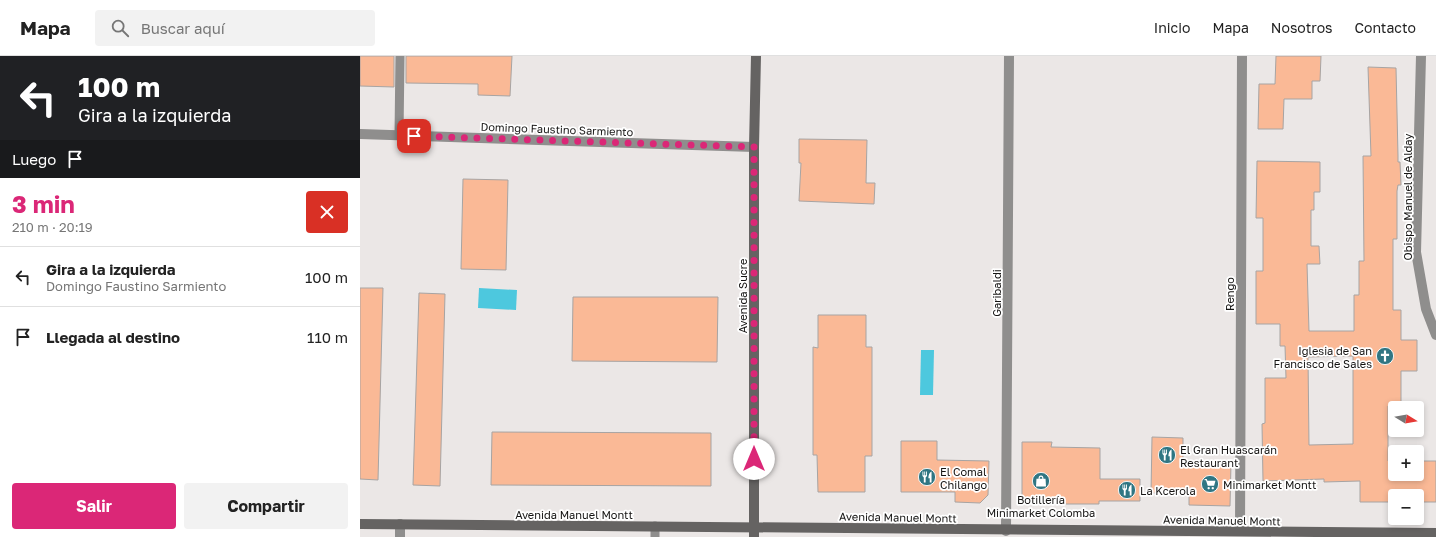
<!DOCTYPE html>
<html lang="es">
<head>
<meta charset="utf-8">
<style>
  :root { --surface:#fff; --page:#f2f2f2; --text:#222; --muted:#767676; --line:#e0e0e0; --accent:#db2777 }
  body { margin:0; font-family:"Golos Text",sans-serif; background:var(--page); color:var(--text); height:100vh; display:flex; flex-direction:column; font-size:15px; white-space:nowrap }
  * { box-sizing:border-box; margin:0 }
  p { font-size:13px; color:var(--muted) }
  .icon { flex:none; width:22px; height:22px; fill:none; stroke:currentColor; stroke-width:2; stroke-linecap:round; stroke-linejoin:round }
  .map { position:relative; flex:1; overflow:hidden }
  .panel { display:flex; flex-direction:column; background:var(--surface); width:360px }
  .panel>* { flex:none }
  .top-card { background:#202124; color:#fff; overflow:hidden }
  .needle { width:26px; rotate:101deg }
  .controls { position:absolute; left:1028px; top:345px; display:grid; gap:8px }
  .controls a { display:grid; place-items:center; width:36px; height:36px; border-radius:4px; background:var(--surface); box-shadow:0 2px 6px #0003; font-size:20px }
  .pin { position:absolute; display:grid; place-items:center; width:34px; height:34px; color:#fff; margin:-17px; border-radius:8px; box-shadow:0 2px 6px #0006 }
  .me { position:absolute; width:44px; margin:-22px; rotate:0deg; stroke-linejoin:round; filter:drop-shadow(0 0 3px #0008) }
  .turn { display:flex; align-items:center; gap:14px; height:84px; padding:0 12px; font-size:18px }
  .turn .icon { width:52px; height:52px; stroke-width:2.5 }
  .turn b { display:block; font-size:28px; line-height:34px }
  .then { display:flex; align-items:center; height:38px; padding:0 12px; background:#0003; gap:8px; font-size:15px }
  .round { display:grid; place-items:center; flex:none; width:42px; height:42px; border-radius:4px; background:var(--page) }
  .head { display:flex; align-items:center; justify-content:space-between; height:68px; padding:0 12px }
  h1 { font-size:24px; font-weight:700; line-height:30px; color:var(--accent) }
  .cta { display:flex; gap:8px; margin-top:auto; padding:8px 12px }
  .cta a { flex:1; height:46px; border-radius:4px; background:var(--accent); color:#fff; font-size:16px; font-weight:700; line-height:46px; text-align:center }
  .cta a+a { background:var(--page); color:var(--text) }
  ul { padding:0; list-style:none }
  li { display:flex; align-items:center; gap:12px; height:60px; padding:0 12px; border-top:1px solid var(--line) }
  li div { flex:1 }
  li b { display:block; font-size:15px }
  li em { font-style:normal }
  header { display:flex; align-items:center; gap:24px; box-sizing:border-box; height:56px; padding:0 20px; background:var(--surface); border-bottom:1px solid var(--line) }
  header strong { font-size:19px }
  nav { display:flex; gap:22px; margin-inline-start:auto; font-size:14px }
  .search { width:280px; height:36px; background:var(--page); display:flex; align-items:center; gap:10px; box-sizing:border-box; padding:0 14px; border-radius:4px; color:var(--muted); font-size:15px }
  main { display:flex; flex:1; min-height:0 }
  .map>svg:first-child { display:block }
</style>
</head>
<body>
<header>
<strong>Mapa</strong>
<div class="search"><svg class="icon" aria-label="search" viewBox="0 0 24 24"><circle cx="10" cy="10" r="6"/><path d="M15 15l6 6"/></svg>Buscar aquí</div>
<nav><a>Inicio</a><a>Mapa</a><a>Nosotros</a><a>Contacto</a></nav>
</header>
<main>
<section class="panel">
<div class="top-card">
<div class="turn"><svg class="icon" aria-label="left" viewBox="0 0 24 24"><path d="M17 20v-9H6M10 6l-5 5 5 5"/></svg><div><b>100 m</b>Gira a la izquierda</div></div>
<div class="then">Luego<svg class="icon" aria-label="arrive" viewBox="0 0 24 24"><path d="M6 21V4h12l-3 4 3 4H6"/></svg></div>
</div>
<div class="head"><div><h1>3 min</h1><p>210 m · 20:19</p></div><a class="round" style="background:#d93025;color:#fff"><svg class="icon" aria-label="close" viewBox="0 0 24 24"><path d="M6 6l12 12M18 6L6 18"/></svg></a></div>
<ul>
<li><svg class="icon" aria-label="left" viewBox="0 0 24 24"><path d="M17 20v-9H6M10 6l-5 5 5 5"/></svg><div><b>Gira a la izquierda</b><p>Domingo Faustino Sarmiento</p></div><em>100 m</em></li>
<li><svg class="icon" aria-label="arrive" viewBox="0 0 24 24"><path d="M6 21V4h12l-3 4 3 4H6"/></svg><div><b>Llegada al destino</b></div><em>110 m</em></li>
</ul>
<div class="cta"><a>Salir</a><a>Compartir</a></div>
</section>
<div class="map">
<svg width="1076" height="481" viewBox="0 0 1076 481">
  <rect width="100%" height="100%" fill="#ebe7e6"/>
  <!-- water -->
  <g fill="#4dc8de">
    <polygon points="119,232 157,234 156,254 118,252"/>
    <polygon points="561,294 574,294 573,339 560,339"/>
  </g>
  <!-- building -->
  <g fill="#fab996" stroke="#a7a4a3" fill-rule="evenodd">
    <polygon points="0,0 34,0 34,31 0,30"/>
    <polygon points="46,0 152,0 150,40 118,39 118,28 46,27"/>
    <polygon points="916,0 961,0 960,25 952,25 952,43 924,43 923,73 898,73 899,28 915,28"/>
    <path d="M1008,11L1036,12L1038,100V106H1040L1041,129H1038L1037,135V183H1033V254H1041V284H1057V315H1041V350H1028V405H1035V418H1057V405H1076V446H1057V440H1035V446H1000V425L964,426V423L903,425L902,368L905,367V322H926L925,290H920V268H896V215H903V162H896L897,105L960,106V136H954V154H951V190H959L960,208H947L949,275H994V239H999V205H1004L1003,100H1011ZM993,300V388L949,389L948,301Z"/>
    <polygon points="439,83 507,84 506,127 515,127 514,148 439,145 441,107 439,107"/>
    <polygon points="103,123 148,124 146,214 101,213"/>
    <polygon points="0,232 23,232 18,424 0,423"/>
    <polygon points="59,237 85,238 80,430 53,429"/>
    <polygon points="213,241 358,241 357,306 212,305"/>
    <polygon points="458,259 506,259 506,291 512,291 512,400 505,400 505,436 458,436 457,399 453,399 453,291 458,292"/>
    <polygon points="132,376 351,377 351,430 131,429"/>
    <polygon points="792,381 823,382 823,407 871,407 870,450 829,449 829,437 791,437"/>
    <polygon points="541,385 577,385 577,404 629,405 628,439 620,447 595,446 595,436 541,436"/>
    <polygon points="662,386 692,386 691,391 740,392 740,423 780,423 780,445 739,445 739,448 673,448 662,440"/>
  </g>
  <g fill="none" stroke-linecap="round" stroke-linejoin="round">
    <!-- lane -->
    <g stroke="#8f8e8d" stroke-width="9">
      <polyline points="39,79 40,0"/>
      <polyline points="295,481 295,470"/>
    </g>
    <!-- street -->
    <g stroke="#8f8e8d" stroke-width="10">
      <polyline points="1061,0 1056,196 1066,253 1076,279"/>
      <polyline points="0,78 394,91"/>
      <polyline points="646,475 649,0"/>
      <polyline points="880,475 882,0"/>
      <polyline points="40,481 40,468"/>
    </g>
    <!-- secondary -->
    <g stroke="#656362" stroke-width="10">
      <polyline points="0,468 1076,477"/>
      <polyline points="394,481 394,91 396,0"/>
    </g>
  </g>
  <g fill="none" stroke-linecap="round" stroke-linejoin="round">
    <!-- route -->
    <polyline stroke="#db2777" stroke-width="7" stroke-dasharray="0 12.6" points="54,80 394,91 394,403"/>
  </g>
  <!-- icons -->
  <defs>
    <symbol id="church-disc" viewBox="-11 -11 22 22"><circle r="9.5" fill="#307683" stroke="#fff"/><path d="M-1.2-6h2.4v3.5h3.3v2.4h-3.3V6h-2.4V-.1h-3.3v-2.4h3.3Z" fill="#fff"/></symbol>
    <symbol id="restaurant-disc" viewBox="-11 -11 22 22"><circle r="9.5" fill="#307683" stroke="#fff"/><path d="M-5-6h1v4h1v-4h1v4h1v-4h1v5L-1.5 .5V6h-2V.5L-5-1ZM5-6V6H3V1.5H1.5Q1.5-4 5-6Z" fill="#fff"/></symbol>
    <symbol id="shop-disc" viewBox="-11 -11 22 22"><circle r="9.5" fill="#307683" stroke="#fff"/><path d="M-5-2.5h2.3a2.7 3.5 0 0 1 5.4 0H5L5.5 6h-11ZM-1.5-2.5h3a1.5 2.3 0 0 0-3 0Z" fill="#fff"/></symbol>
    <symbol id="supermarket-disc" viewBox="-11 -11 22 22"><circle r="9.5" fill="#307683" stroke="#fff"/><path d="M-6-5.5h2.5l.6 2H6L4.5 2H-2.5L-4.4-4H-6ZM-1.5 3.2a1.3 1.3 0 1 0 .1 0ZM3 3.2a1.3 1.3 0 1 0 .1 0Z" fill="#fff"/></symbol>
  </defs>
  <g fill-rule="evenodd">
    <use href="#church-disc" x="1015" y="290" width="20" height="20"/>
    <use href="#restaurant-disc" x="797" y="389" width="20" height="20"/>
    <use href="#restaurant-disc" x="557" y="411" width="20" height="20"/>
    <use href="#shop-disc" x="671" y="415" width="20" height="20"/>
    <use href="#supermarket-disc" x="840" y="418" width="20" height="20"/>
    <use href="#restaurant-disc" x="757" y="424" width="20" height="20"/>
  </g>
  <g text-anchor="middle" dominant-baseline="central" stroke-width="3.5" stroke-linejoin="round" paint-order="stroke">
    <!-- street labels -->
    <g font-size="11" fill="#151413" stroke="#fff">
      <text transform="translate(197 73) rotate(2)">Domingo Faustino Sarmiento</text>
      <text transform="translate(1047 141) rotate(-90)">Obispo Manuel de Alday</text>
      <text transform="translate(636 237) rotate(-90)">Garibaldi</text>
      <text transform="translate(869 238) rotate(-90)">Rengo</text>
      <text transform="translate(382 240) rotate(-90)">Avenida Sucre</text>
      <text x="214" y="458">Avenida Manuel Montt</text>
      <text transform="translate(538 461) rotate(1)">Avenida Manuel Montt</text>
      <text transform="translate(862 464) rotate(1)">Avenida Manuel Montt</text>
    </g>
    <!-- poi labels -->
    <g font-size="11" fill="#151413" stroke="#fff" text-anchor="start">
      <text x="1012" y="294" text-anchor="end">Iglesia de San<tspan x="1012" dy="13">Francisco de Sales</tspan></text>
      <text x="820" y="393">El Gran Huascarán<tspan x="820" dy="13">Restaurant</tspan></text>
      <text x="580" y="415">El Comal<tspan x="580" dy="13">Chilango</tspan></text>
      <text x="863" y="428">Minimarket Montt</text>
      <text x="780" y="434">La Kcerola</text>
      <text x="681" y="443" text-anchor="middle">Botillería<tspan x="681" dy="13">Minimarket Colomba</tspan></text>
    </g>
  </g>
</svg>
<div class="controls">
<a><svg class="needle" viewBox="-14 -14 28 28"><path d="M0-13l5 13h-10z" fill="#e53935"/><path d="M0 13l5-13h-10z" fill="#767676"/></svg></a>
<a>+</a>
<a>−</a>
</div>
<div class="pin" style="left:54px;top:80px;background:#d93025"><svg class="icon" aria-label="arrive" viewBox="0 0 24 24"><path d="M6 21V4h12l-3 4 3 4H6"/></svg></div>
<svg class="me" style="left:394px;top:403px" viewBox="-20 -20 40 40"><circle r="19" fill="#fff"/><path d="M0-13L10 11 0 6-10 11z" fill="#db2777"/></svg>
</div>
</main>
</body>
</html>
